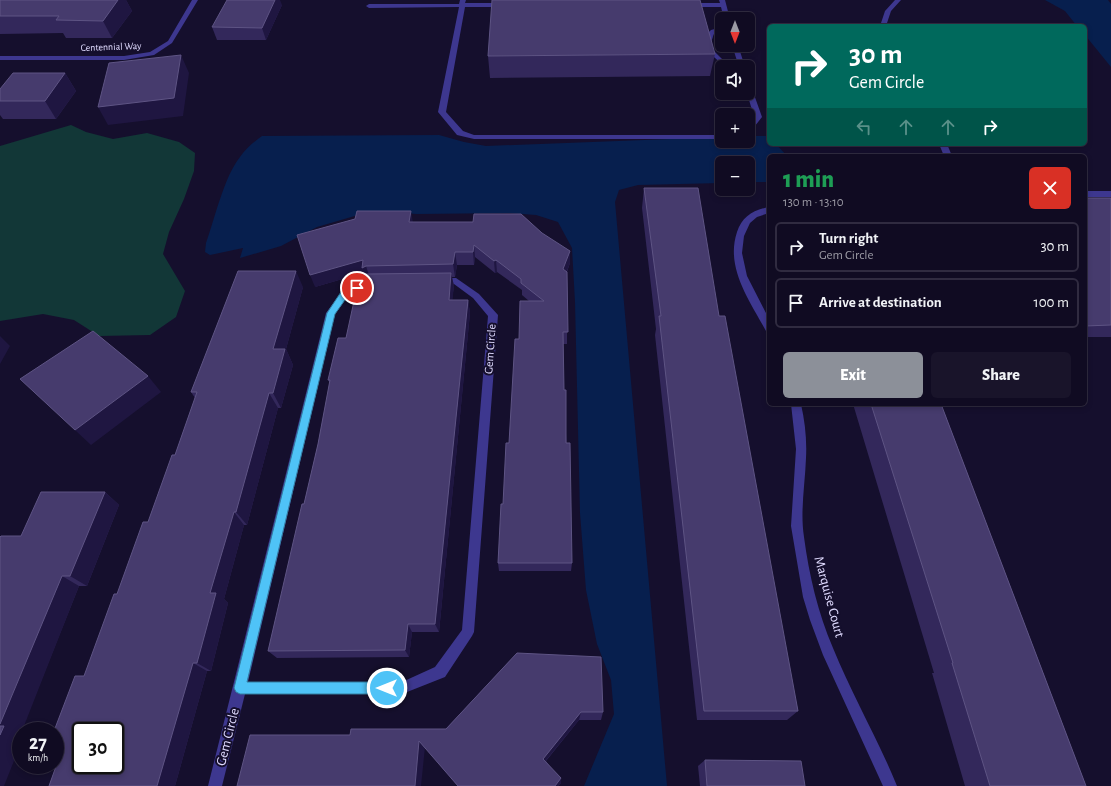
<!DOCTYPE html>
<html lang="en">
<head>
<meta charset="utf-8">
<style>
  :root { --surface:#100b22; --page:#19142a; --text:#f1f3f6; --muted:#9c9ba5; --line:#302b40; --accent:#8c9099 }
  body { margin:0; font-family:"Alegreya Sans",sans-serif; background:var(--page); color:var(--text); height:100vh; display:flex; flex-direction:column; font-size:15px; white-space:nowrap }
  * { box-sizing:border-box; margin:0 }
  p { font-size:13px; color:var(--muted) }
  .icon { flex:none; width:22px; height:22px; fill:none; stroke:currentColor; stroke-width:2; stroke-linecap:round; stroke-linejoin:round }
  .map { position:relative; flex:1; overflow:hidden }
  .drawer { position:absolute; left:767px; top:154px; width:320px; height:252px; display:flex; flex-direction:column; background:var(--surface); border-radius:6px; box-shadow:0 2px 6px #0003,0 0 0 1px var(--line) }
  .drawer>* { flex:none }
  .top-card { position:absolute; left:767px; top:24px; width:320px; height:122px; border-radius:6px; box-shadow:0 2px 6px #0003,0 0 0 1px var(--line); background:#00695c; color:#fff; overflow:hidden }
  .needle { width:26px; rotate:180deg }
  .fabs { position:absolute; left:715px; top:12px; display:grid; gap:8px }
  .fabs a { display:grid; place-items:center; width:40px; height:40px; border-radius:6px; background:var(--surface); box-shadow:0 2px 6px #0003,0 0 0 1px var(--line); font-size:20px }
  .speed { position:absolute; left:12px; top:722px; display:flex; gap:8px; font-size:20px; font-weight:700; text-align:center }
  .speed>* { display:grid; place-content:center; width:52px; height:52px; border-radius:50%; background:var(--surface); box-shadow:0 2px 6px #0003,0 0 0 1px var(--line); line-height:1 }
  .speed small { font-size:10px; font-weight:400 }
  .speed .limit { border:2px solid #111; border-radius:6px; background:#fff; color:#111 }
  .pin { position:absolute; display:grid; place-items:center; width:34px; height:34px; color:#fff; margin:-17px; border:2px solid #fff; border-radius:50%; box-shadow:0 1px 4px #0007 }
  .me { position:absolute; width:44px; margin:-22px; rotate:270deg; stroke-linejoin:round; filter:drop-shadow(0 0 3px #0008) }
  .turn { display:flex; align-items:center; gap:14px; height:84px; padding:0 16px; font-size:18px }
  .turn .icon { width:52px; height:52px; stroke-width:2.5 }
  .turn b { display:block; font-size:28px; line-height:34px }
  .lanes { display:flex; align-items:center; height:38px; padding:0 16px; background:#0003; justify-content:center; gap:20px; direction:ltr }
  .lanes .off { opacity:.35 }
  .round { display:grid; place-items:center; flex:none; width:42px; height:42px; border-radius:6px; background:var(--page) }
  .head { display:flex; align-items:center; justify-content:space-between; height:68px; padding:0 16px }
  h1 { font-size:24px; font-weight:800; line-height:30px; color:#1e9e55 }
  .primary-button { display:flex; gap:8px; margin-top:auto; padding:8px 16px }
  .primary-button a { flex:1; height:46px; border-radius:6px; background:var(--accent); color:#fff; font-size:16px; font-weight:800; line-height:46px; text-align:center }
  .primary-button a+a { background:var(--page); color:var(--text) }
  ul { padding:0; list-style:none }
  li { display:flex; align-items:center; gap:12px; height:50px; margin:0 8px 6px; padding:0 8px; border:2px solid var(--line); border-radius:6px }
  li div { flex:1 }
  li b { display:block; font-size:15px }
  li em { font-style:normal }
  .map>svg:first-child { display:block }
</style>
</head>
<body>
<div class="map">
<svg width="1111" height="786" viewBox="0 0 1111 786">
  <rect width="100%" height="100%" fill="#150f2d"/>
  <!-- green -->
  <polygon fill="#123737" points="71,125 86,132 113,139 147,133 179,142 195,153 194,171 184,199 169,232 163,254 185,291 176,317 150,335 99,336 74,320 43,314 0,321 0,146"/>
  <!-- water -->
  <g fill="#071f4e">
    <polygon points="1045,0 1108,0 1111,4 1111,67 1085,35 1085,26 1077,26 1065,11"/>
    <path d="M439,135L464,142L486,146L722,137V141H748V136H768L769,144H776L787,156H769V182H748V163H722V183L638,185L619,190L615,202L667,786H584L614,714L611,680L597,644L586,590L580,513L575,302L572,248L558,222L536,215L510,213L417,214L387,212L358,215L317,227L281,246L240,258L243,248L210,255L205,252L206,243C215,218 224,177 240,157C246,148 254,142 262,136Z"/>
  </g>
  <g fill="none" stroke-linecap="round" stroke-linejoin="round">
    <!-- minor -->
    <g fill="#3d378f" fill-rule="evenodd">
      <polygon points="192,0 198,0 172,43 154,55 124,60 0,60 0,56 124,56 150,52 168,41"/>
      <polygon points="460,0 466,0 465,3 505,3 508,5 505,7 465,7 446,112 463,131 474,135 722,135 722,139 474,139 457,135 438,112 459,7 369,8 366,6 369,4 459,4"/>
      <polygon points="719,0 725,0 730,19 724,19 721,7 689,7 686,5 689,3 720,3"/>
      <polygon points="895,0 901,0 891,11 886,26 880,26 885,11"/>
      <path d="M722,27V31C711,33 715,34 711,42H707V34L711,30Z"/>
      <path d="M732,45H738L745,67C730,67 719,64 709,52L714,51L722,59L738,64Z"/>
      <polygon points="748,84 751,86 762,117 751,131 748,131 748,124 754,117 747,93 748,93"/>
      <polygon points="939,144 947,144 952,156 944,156"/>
      <rect x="1085" y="191" width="26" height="6"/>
      <path d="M769,207V213L757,217L750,223L744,236L742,253L747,276L769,319V332L766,331C750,301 725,268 737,232C742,217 753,210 769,207Z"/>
      <path d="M456,278L479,294L498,315L474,632L472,636L445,677L402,694H245L222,786H208L326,313L341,293L370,279ZM454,284L473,298L488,316L462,630L435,667L402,682H248L335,314L347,297L371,285Z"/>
      <path d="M791,404H801C805,422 807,440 806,458C805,485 800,511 804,537C809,575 818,613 833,648C852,695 878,739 897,786H883L823,655L810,620L803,597L791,526L796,449Z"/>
    </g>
  </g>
  <!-- wall -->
  <g fill="#33285b">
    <polygon points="0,0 126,0 132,11 112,38 66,38 63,33 0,34"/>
    <polygon points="282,5 266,40 217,40 212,27"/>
    <polygon points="715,54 710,76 490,78 488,56"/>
    <polygon points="65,73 76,91 56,119 3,119 0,115 0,89"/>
    <polygon points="644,188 719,316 798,711 787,720 697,720 655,335 656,329 642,208"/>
    <rect x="1085" y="198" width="26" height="139"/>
    <polygon points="413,222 570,263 567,272 567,344 563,344 564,390 572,563 571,571 499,571 498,563 519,339 529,301 522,295 522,290 497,272 495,273 475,257 474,265 457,265 455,277 452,277 454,286 452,300 468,300 470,313 439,632 412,632 409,657 277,658 268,651 304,504 318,444 330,383 328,380 346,338 364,275 363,273 315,287"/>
    <polygon points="303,287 286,349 293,365 281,408 278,408 247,525 244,525 224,599 228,603 211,671 207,671 175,786 49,786 58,761 55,760 55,731 84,676 117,594 148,522 175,455 195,398 191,392"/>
    <polygon points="853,404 941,404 1086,786 965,786 932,673 934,673"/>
    <polygon points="105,492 119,505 87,586 79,586 21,731 21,536"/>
    <polygon points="517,653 603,712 601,720 579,720 546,761 561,783 558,786 458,786 425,747 350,735 446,729"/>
    <polygon points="705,760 805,786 700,786 698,766"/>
  </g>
  <!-- shaded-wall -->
  <g fill="#1f1641">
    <polygon points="118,0 126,0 132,11 112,38 103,21"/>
    <polygon points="272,0 280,0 282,5 266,40 262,28"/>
    <polygon points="181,55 189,73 183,116 108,125 98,107"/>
    <polygon points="65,73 76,91 56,119 45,101"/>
    <polygon points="411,211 413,223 409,222"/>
    <polygon points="474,245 475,257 474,265 473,252"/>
    <polygon points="570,251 570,263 563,281 563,269"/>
    <polygon points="455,252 457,265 455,277 453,264"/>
    <polygon points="363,260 366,266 370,278 366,280 363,273 315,287 310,275"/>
    <polygon points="496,260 497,272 495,273 494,261"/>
    <polygon points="296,271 303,287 286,349 293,365 281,408 273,393 273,349"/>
    <polygon points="451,273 454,286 451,313 449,300"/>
    <polygon points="468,300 470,313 439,632 435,624"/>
    <polygon points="0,336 10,346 0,364"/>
    <polygon points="148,376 161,392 91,445 75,430"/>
    <polygon points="269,393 278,408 247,525 236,512"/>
    <polygon points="105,492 119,505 87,586 70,576"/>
    <polygon points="234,512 244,525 224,599 228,603 211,671 197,663 210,593"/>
    <polygon points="62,576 79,586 22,731 21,731 21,743 4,786 0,786 0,724"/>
    <polygon points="408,624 412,632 409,657 405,650"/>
    <polygon points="193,663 207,671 175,786 157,786"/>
    <polygon points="581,712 579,720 543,764 543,759"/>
    <polygon points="419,741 425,747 421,786 415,786"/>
    <polygon points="561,778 561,783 558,786 555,786"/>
  </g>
  <!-- building -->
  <g fill="#463b6d" stroke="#5e5484" fill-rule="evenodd">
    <polygon points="0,0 118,0 103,21 56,20 59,16 0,16"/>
    <polygon points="227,0 275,0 262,28 212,27"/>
    <polygon points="492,0 700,0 715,54 488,56"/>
    <polygon points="181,55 174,98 98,107 109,63"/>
    <polygon points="13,73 65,73 45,101 0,101 0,89"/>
    <polygon points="644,188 698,188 719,316 725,316 798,711 704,711 659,316 661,316"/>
    <polygon points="1085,198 1111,198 1111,325 1085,326"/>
    <polygon points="357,211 411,211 409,222 473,222 474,214 521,214 542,233 570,251 563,269 567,272 568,332 563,332 564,390 566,390 566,443 570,443 572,563 498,563 501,504 503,504 506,443 509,443 515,339 519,339 520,301 544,301 521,283 521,279 496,260 494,261 474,245 473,252 455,252 453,264 366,266 362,268 363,260 310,275 297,235 355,219"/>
    <path d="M238,271H296L273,349H285L273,393H269L236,512H234L210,593H216L197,663H193L157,786H49L59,758H55V731H54L75,676H84L114,594H117L143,522H148L172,455H175L197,392H191ZM81,731H115V765H81Z"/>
    <polygon points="451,273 449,300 468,300 435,624 408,624 405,650 268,651 302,504 304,504 318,444 330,380 328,380 338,338 346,338 359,278 367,274"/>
    <polygon points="93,331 148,376 75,430 20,379"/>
    <polygon points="871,404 941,404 1086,786 990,786 952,663 953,663"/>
    <polygon points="41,492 105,492 70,576 62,576 0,724 0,537 1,536 21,536"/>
    <polygon points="517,653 601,657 603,712 581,712 543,759 561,778 555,786 458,786 419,741 415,786 237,786 250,735 350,735 351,729 446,729"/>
    <polygon points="0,726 4,726 0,735"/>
    <polygon points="705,760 801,761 805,786 707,786"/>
  </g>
  <!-- route -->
  <polygon fill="#4fc3f7" stroke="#337fa1" points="357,286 361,288 360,291 347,297 335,314 247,682 387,682 392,684 393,688 392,692 387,694 240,694 236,692 234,688 327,313 341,292"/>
  <g text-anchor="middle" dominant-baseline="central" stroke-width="4" stroke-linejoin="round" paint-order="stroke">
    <!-- far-street labels -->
    <g font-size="10" fill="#e0dbff" stroke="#150f2d">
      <text transform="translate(111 47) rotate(-2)">Centennial Way</text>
    </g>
    <!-- street labels -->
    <g font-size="12" fill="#e0dbff" stroke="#150f2d">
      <text transform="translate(490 349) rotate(-86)">Gem Circle</text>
    </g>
    <!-- near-street labels -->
    <g font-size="14" fill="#e0dbff" stroke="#150f2d">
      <text transform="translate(829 597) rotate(75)">Marquise Court</text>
      <text transform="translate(228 737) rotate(-76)">Gem Circle</text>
    </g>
  </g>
</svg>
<div class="fabs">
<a><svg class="needle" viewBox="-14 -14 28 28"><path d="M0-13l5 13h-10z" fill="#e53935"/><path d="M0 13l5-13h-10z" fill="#9c9ba5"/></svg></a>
<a><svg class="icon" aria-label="sound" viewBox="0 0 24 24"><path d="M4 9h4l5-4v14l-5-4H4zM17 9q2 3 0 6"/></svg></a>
<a>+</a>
<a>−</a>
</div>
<div class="speed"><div>27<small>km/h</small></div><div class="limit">30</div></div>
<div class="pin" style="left:357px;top:288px;background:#d93025"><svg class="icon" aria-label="arrive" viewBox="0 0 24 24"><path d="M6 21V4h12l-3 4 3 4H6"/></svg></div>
<svg class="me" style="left:387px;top:688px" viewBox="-20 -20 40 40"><circle r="17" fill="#4fc3f7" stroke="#fff" stroke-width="3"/><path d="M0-11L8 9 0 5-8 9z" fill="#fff"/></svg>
<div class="top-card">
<div class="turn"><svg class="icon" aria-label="right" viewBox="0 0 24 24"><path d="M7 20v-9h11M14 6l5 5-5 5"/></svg><div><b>30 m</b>Gem Circle</div></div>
<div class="lanes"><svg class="icon off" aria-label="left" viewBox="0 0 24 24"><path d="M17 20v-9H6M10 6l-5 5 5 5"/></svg><svg class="icon off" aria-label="ahead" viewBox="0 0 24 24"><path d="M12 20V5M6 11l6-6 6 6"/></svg><svg class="icon off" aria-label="ahead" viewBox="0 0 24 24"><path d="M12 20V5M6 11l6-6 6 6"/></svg><svg class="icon" aria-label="right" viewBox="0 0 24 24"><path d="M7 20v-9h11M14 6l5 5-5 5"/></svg></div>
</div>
<section class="drawer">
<div class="head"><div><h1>1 min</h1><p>130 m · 13:10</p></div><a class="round" style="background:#d93025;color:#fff"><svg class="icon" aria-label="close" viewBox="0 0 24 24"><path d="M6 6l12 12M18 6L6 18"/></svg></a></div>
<ul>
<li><svg class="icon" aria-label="right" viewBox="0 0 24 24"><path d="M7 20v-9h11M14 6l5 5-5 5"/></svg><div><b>Turn right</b><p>Gem Circle</p></div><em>30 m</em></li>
<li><svg class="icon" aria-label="arrive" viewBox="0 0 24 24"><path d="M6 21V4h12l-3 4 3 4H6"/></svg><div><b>Arrive at destination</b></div><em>100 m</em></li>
</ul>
<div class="primary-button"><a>Exit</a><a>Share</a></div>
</section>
</div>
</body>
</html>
